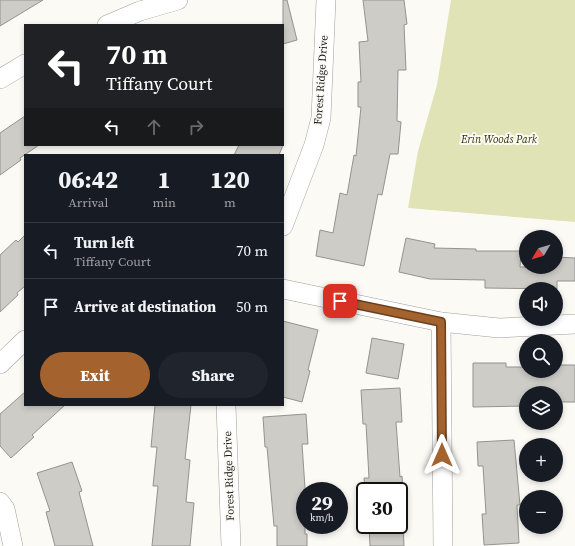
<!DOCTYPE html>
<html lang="en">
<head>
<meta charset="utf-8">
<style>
  :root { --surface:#171b24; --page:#20242c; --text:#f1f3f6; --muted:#9ea1a6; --line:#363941; --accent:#a4632e }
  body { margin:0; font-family:"Source Serif 4",serif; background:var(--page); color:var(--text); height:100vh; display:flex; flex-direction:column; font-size:15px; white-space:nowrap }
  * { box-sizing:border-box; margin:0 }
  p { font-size:13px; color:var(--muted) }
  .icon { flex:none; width:22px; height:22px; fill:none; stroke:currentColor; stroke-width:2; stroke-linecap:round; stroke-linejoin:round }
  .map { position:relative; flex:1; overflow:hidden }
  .panel { position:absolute; left:24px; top:154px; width:260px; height:252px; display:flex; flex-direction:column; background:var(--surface); border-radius:0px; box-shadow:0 2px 6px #0003 }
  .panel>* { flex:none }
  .hud { position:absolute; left:24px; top:24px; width:260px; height:122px; border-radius:0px; box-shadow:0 2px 6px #0003; background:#202124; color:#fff; overflow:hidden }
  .needle { width:26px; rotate:232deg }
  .buttons { position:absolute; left:519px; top:230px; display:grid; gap:8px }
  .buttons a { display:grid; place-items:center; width:44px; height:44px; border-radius:50%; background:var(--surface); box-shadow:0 2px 6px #0003; font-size:20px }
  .speed { position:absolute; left:296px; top:482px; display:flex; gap:8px; font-size:20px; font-weight:700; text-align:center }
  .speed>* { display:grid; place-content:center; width:52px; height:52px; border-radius:50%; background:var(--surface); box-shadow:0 2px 6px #0003; line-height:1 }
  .speed small { font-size:10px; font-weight:400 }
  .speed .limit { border:2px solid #111; border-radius:6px; background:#fff; color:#111 }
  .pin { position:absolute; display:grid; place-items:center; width:34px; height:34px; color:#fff; margin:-17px; border-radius:8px; box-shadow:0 2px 6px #0006 }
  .me { position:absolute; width:44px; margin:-22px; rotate:0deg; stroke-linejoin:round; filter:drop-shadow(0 0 3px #0008) }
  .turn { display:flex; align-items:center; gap:14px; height:84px; padding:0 16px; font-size:18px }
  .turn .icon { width:52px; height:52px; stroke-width:2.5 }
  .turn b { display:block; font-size:28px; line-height:34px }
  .lanes { display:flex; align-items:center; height:38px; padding:0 16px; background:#0003; justify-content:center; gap:20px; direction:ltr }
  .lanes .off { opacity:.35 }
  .eta { display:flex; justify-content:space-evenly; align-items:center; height:68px; text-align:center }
  .eta b { font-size:24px; font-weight:800; line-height:28px }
  .button { display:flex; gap:8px; margin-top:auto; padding:8px 16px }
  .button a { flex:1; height:46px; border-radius:24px; background:var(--accent); color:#fff; font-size:16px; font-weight:800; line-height:46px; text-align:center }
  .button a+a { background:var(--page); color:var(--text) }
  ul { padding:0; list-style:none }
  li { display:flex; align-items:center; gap:12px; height:56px; padding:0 16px; border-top:1px solid var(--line) }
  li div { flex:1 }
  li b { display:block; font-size:15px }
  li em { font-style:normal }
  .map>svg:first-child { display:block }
</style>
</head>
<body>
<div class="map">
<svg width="575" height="546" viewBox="0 0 575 546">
  <rect width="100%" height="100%" fill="#fbfaf5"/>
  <!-- green -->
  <polygon fill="#e0e3b6" points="451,0 575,0 575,222 408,208 418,151 437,85"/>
  <!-- building -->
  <g fill="#cdccc7" stroke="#94938f">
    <polygon points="0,0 43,0 0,26"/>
    <polygon points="283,0 287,0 297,40 283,44"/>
    <polygon points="363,0 404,0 407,24 404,25 406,70 398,70 397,121 401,122 398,154 390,154 382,195 378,194 364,266 316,256 320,230 333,233 340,193 347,195 354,155 356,156 361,107 358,107 358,82 361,82 359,42 368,41"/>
    <polygon points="25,116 25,145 39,145 20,158 21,160 0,175 0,133"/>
    <polygon points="239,145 283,145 279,155 234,155"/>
    <polygon points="25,235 25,286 17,293 18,295 0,312 0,255 16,240 18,242"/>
    <polygon points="406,238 435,244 434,248 476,249 476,251 521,251 520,267 556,267 556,257 575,258 575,281 557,281 557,289 485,288 485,280 430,279 399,272"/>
    <polygon points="283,321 318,330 308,370 310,371 302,402 283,397"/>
    <polygon points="372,338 404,344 398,379 366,373"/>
    <polygon points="473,363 506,363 506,367 526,367 526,371 556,371 556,365 575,365 575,402 556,402 556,393 526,393 526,406 473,407"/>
    <polygon points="400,388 402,422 396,422 400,477 402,476 403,491 365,491 364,478 369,478 366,424 363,424 361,390"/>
    <polygon points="25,392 25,405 65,405 32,435 34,437 11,458 0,446 0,414"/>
    <polygon points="155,405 191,405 185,459 190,460 186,502 194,503 190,546 152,546 158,486 153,486 157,447 151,447"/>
    <polygon points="306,414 308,444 302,444 305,488 305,534 307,534 307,546 277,546 277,526 274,526 267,447 265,447 263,417"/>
    <polygon points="514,440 520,505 517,505 519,543 484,545 482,514 486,514 483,466 478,466 477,442"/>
    <polygon points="72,462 82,491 79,492 93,546 55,546 46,512 50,511 37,473"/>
    <polygon points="369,525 403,525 404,546 370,546"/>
  </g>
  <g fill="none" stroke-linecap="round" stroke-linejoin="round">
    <defs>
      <g id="minor">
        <polyline points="107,25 140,11 178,0"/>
        <polyline points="0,79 25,64"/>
        <polyline points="283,226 314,145 321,118 326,0"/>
        <polyline points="283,289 441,322 499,328 575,324"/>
        <polyline points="441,322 443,546"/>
        <polyline points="0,364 25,340"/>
        <polyline points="226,405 231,546"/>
        <polyline points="0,502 5,509 13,546"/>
      </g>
    </defs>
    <!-- minor casing -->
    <use href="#minor" stroke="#a09f9b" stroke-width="20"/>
    <!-- minor -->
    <use href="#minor" stroke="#fff" stroke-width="19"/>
  </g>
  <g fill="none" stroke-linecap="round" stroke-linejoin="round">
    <defs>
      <polyline id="route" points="340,301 441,322 442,455"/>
    </defs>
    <!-- route casing -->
    <use href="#route" stroke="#6b401e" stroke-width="10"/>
    <!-- route -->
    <use href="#route" stroke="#a4632e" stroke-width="7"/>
  </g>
  <g text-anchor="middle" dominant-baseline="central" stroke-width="4" stroke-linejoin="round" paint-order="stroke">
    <!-- street labels -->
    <g font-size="11" fill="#1d1d1b" stroke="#fbfaf5">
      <text transform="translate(321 80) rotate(-86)">Forest Ridge Drive</text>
      <text transform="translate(229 476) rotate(-92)">Forest Ridge Drive</text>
    </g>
    <!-- park labels -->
    <g font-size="11" font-style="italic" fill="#333405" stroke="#fbfaf5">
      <text x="499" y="139">Erin Woods Park</text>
    </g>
  </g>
</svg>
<div class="buttons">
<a><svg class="needle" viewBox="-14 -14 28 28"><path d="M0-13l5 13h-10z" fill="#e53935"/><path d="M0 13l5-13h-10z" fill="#9ea1a6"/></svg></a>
<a><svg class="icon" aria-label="sound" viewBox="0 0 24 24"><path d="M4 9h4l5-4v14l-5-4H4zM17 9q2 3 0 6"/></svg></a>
<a><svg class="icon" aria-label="search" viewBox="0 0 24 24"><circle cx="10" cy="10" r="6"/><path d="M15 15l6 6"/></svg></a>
<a><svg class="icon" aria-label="layers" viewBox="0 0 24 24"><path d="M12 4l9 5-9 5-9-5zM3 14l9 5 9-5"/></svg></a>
<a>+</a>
<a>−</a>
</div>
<div class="speed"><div>29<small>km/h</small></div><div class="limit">30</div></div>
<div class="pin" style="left:340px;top:301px;background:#d93025"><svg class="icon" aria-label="arrive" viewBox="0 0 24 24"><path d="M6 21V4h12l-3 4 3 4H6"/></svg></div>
<svg class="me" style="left:442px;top:455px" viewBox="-20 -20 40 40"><path d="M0-17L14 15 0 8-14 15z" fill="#a4632e" stroke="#fff" stroke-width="4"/></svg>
<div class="hud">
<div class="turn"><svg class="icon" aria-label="left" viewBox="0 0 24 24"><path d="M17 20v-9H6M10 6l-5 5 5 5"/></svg><div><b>70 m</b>Tiffany Court</div></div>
<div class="lanes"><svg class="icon" aria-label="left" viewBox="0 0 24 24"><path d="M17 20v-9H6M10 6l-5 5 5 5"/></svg><svg class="icon off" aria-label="ahead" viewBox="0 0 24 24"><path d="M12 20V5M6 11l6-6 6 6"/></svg><svg class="icon off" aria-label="right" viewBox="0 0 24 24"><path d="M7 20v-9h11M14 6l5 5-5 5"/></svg></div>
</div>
<section class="panel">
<div class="eta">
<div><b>06:42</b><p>Arrival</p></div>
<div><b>1</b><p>min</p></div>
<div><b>120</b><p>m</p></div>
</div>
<ul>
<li><svg class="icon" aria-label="left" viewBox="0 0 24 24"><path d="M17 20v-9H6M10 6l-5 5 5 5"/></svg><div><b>Turn left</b><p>Tiffany Court</p></div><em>70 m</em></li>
<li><svg class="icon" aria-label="arrive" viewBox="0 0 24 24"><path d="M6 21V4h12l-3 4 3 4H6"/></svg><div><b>Arrive at destination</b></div><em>50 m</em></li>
</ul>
<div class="button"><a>Exit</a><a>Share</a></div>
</section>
</div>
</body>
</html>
